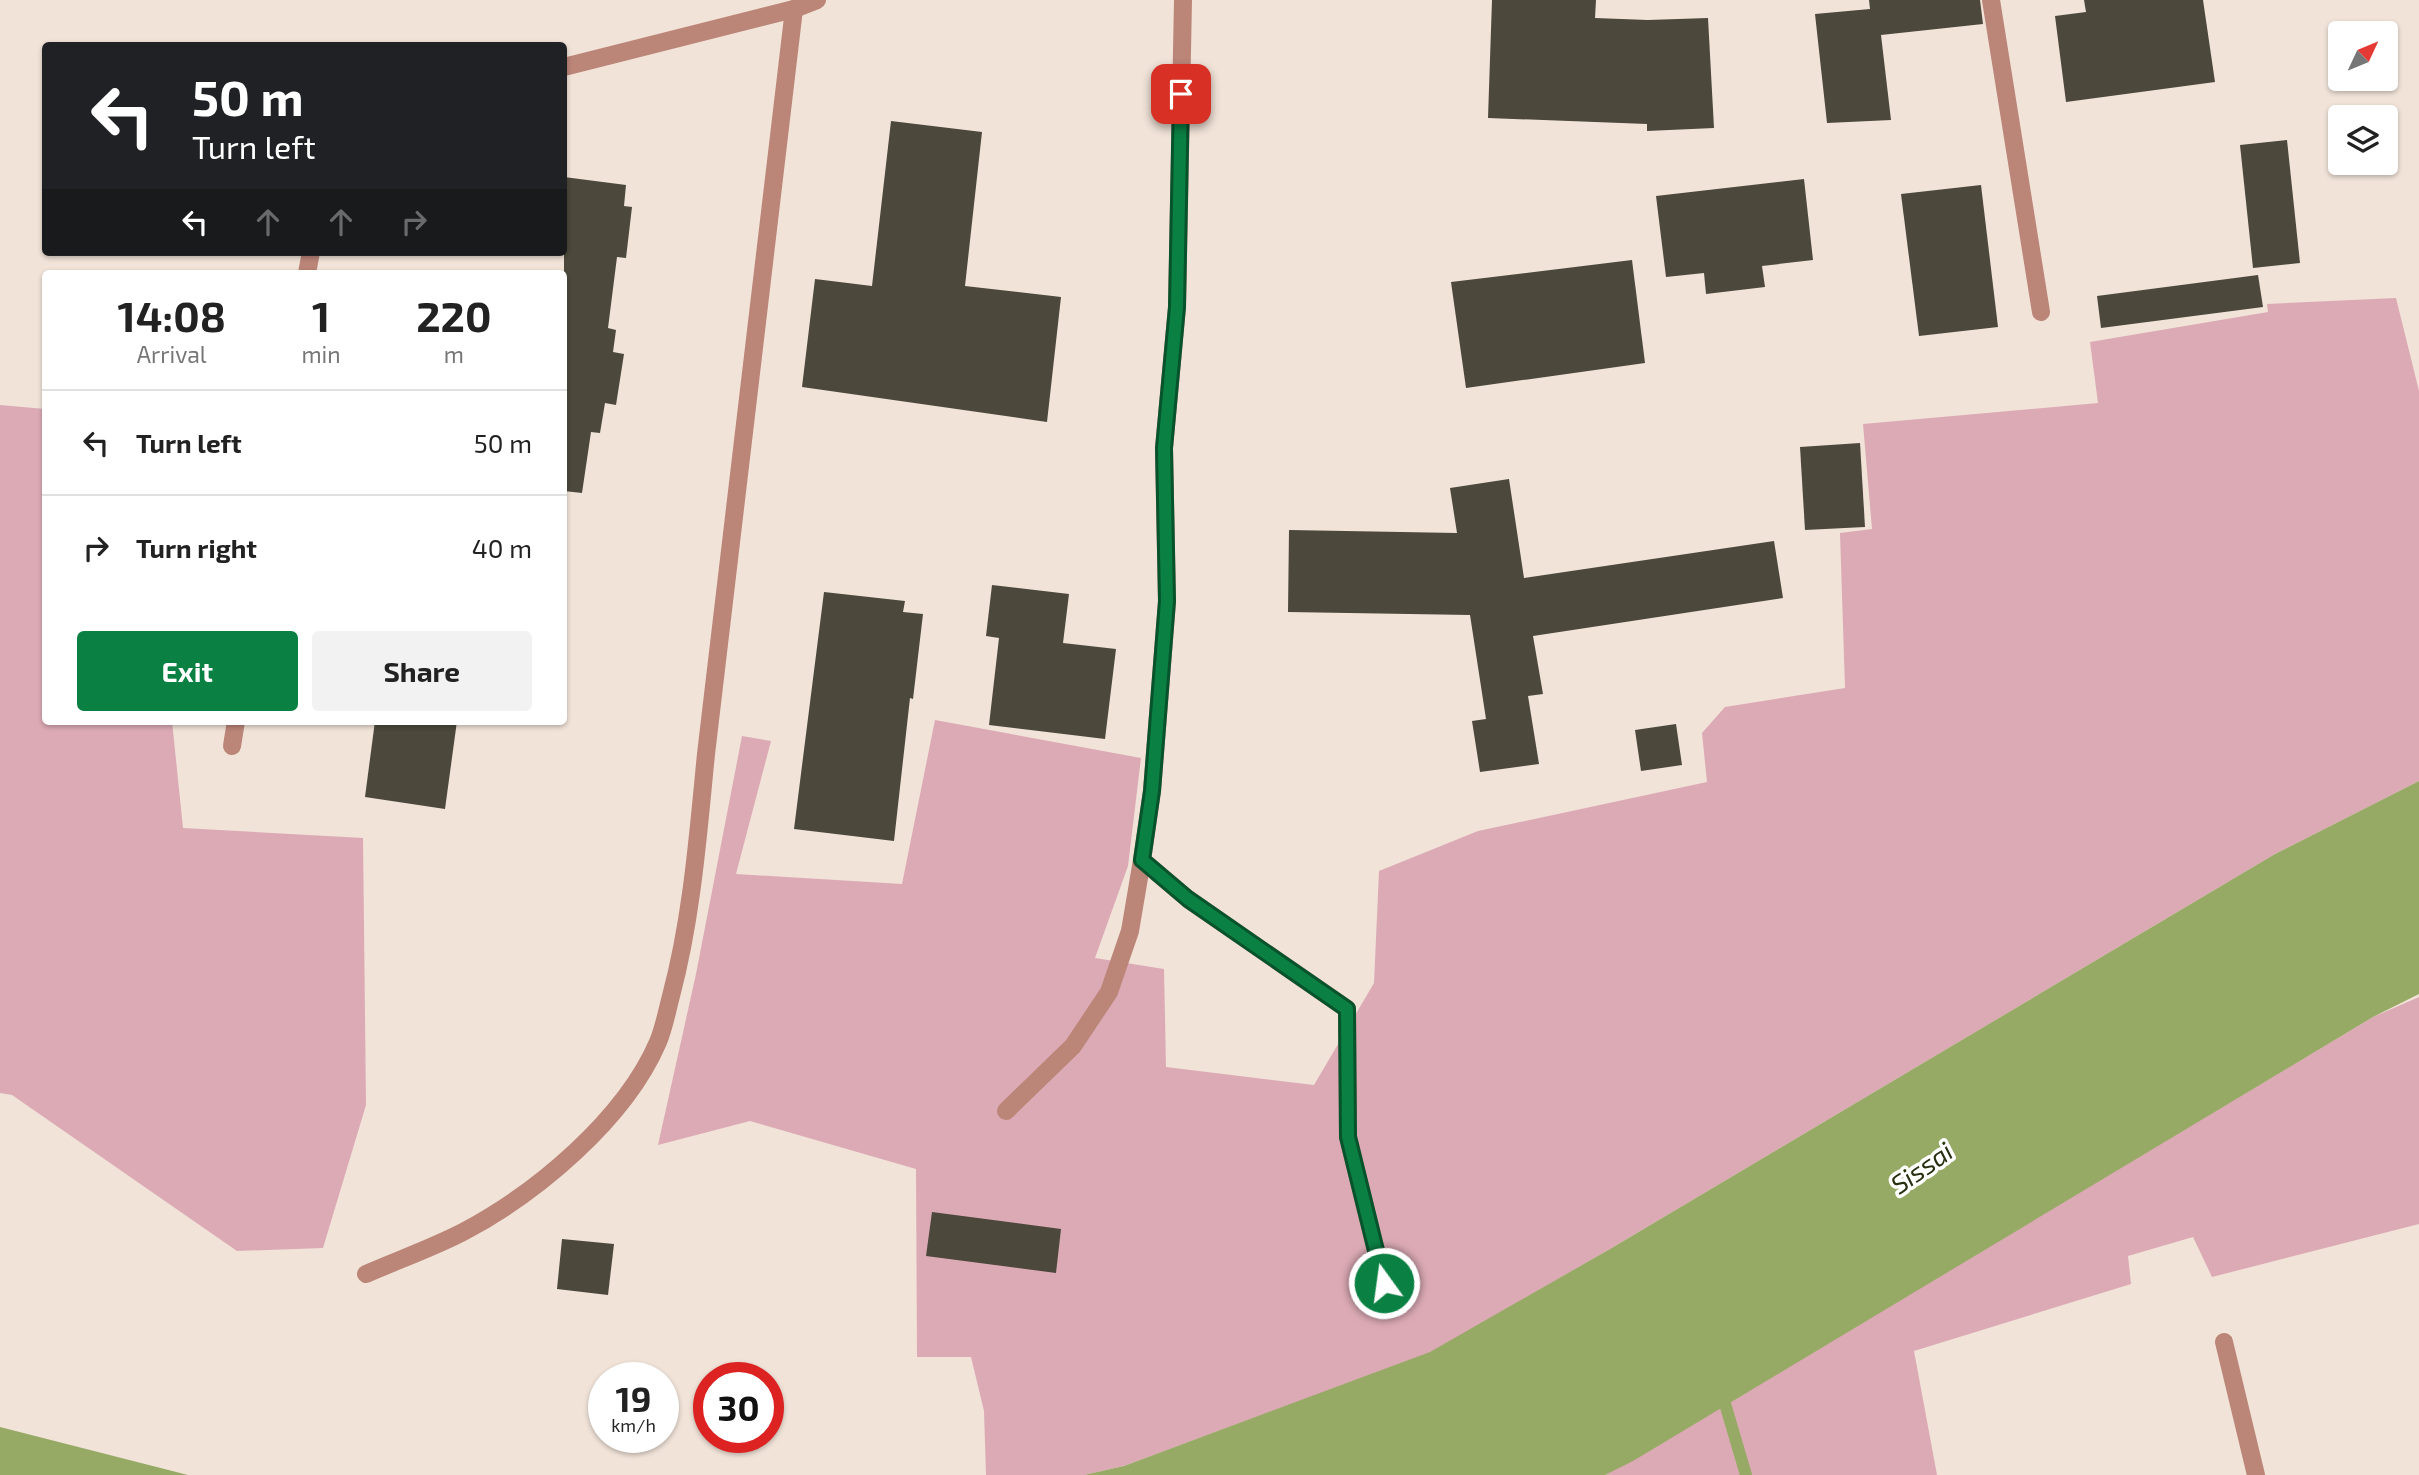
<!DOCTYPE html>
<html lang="en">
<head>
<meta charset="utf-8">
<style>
  :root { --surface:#fff; --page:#f2f2f2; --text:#222; --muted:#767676; --line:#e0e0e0; --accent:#0b8043 }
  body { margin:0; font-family:"Exo 2",sans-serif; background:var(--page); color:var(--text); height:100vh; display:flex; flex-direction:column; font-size:26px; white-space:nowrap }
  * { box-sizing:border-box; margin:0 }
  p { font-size:23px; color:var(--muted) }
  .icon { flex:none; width:38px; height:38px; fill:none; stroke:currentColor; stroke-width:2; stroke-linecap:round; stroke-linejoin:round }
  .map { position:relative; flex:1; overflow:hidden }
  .side { position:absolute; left:42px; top:270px; width:525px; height:455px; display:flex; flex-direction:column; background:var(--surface); border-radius:7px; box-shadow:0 2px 5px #0004 }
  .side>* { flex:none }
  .top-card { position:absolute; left:42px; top:42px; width:525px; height:214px; border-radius:7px; box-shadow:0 2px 5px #0004; background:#202124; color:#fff; overflow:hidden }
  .needle { width:46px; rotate:46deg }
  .controls { position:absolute; left:2328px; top:21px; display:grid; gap:14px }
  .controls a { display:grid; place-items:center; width:70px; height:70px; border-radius:7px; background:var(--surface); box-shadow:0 2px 5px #0004; font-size:35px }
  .speed { position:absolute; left:588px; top:1362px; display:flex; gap:14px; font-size:35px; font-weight:700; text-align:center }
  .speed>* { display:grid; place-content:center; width:91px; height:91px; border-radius:50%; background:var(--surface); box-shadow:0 2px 5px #0004; line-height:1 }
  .speed small { font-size:18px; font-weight:400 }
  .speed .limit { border:10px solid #d22; background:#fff; color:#111 }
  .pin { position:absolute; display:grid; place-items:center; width:60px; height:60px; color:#fff; margin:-30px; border-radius:14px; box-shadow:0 4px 10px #0006 }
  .me { position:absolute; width:77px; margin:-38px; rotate:346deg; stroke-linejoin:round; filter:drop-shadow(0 0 5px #0008) }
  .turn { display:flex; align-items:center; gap:24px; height:147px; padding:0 35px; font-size:32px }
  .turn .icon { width:91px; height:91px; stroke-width:2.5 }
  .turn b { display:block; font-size:49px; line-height:60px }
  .lanes { display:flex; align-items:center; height:66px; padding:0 35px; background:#0003; justify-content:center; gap:35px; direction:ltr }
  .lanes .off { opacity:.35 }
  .eta { display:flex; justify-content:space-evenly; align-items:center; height:119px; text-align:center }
  .eta b { font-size:42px; font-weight:700; line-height:49px }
  .button { display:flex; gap:14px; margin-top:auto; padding:14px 35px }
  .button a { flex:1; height:80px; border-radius:7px; background:var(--accent); color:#fff; font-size:28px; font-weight:700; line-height:80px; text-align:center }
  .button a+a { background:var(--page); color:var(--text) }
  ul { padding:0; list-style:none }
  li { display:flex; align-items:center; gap:21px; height:105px; padding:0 35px; border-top:2px solid var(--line) }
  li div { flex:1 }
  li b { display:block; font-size:26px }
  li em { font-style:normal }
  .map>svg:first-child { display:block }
</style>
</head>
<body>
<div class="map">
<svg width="2419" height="1475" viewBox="0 0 2419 1475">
  <rect width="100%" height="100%" fill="#f1e3d8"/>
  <!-- green -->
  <g fill="#dcaab5">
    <polygon points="2396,298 2419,391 2419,781 2275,854 1610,1249 1430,1353 1124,1466 1084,1475 986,1475 984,1411 971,1357 917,1357 916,1169 750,1121 658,1145 696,974 742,736 771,741 736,874 902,884 935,720 1141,758 1128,866 1095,958 1164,969 1166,1067 1314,1085 1374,983 1379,871 1478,831 1707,782 1702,733 1725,707 1845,688 1840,533 1872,529 1863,424 2098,403 2090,342 2268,312 2267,304"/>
    <polygon points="0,405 45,409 46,721 172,721 183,828 363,838 366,1105 323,1248 237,1251 12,1095 0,1093"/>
    <polygon points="2419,997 2419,1224 2212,1277 2193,1237 2128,1256 2131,1284 1914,1351 1937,1475 1605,1475 2373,1017"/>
  </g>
  <!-- water -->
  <g fill="#97aa65">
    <polygon points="2419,781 2419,994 2373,1017 1633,1461 1605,1475 1084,1475 1124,1466 1430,1352 1610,1249 2275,854"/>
    <polygon points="0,1427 188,1475 0,1475"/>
  </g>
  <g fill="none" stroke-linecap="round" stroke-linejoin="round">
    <!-- stream -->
    <polyline stroke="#97aa65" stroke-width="12" points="1721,1390 1746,1475"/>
  </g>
  <!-- building -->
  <g fill="#4c483b">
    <polygon points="1492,0 1596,0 1595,18 1648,20 1708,18 1714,128 1647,131 1647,124 1488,118"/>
    <polygon points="1869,0 1980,0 1983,24 1881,35 1891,120 1827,123 1815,14 1870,9"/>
    <polygon points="2084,0 2203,0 2215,82 2066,102 2055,16 2086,12"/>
    <polygon points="891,121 982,132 965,286 1061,297 1047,422 802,387 815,279 872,286"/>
    <polygon points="2287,140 2300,263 2253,268 2240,145"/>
    <polygon points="564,177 626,185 624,206 632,207 626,258 617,257 608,328 616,330 613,352 624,354 616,405 605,403 600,433 591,432 582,493 564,491"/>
    <polygon points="1804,179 1813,260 1762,266 1765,287 1706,294 1704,273 1666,277 1656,196"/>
    <polygon points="1981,185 1998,327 1919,336 1901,194"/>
    <polygon points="1632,260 1645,363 1466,388 1451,282"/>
    <polygon points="2258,275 2263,307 2101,328 2097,296"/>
    <polygon points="1860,443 1865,527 1805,530 1800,447"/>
    <polygon points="1509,479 1524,578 1774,541 1783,598 1533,636 1543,694 1528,696 1539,764 1480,772 1472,721 1486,719 1470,615 1288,612 1289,530 1457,533 1450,488"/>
    <polygon points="992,585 1069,594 1063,643 1116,649 1105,739 989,725 999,638 986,636"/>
    <polygon points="824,592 905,601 903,612 923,614 913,699 910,698 894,841 794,829"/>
    <polygon points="375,721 457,721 445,809 365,797"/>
    <polygon points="1676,724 1682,765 1641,771 1635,730"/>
    <polygon points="932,1212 1061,1229 1056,1273 926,1256"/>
    <polygon points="562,1239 614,1244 608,1295 557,1289"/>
  </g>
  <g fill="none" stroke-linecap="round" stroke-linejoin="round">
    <!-- lane -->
    <polyline stroke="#bb8578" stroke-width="18" points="1991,0 2041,312"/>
    <!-- street -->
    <g stroke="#bb8578" stroke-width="18">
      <polyline points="564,67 794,9 817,0"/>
      <polyline points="307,273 311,252"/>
      <polyline points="232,746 236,721"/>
      <polyline points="1142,860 1188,899 1347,1009 1348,1137 1384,1283"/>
      <polyline points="1006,1111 1073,1046 1109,992 1130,931 1142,860 1152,791 1167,602 1164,448 1177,307 1183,0"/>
      <path d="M366,1274C398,1260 432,1248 463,1232C537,1193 625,1119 658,1042C664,1028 667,1011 671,996C692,917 698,835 706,754L794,9"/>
      <polyline points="2224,1342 2256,1475"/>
    </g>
  </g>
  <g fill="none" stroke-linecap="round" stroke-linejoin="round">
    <defs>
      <polyline id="route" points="1181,94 1177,307 1164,448 1167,601 1152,791 1142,860 1188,899 1347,1009 1348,1137 1384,1283"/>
    </defs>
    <!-- route casing -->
    <use href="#route" stroke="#07532c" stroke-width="18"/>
    <!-- route -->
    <use href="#route" stroke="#0b8043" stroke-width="12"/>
  </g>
  <g text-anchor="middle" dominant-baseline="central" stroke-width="7" stroke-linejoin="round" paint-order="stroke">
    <!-- water labels -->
    <g font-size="26" font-style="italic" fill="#283012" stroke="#fff">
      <text transform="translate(1921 1167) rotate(-35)">Sissai</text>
    </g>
  </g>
</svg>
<div class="controls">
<a><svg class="needle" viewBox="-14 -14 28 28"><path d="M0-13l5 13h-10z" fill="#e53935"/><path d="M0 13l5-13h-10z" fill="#767676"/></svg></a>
<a><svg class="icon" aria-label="layers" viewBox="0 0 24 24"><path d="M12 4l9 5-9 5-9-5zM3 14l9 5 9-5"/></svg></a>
</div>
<div class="speed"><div>19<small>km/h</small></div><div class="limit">30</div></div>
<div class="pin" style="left:1181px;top:94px;background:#d93025"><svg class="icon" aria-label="arrive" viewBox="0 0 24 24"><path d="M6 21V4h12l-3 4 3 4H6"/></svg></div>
<svg class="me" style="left:1384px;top:1283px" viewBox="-20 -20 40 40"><circle r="17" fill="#0b8043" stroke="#fff" stroke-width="3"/><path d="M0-11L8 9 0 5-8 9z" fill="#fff"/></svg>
<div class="top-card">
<div class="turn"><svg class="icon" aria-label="left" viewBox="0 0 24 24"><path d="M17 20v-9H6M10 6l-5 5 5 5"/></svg><div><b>50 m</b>Turn left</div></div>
<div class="lanes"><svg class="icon" aria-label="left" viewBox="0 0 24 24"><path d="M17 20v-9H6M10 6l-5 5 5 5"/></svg><svg class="icon off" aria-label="ahead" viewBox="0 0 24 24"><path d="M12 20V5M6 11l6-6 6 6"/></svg><svg class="icon off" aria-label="ahead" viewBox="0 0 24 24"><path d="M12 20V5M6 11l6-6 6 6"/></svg><svg class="icon off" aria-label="right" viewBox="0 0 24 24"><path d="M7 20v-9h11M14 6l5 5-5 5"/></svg></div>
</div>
<section class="side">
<div class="eta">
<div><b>14:08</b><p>Arrival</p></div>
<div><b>1</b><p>min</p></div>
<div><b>220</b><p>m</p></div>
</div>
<ul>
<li><svg class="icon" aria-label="left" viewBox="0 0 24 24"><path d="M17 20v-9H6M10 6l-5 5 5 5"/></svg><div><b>Turn left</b></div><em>50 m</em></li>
<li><svg class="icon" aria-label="right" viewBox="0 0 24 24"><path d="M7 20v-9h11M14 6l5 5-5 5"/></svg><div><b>Turn right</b></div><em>40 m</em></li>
</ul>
<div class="button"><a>Exit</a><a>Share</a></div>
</section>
</div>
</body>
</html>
